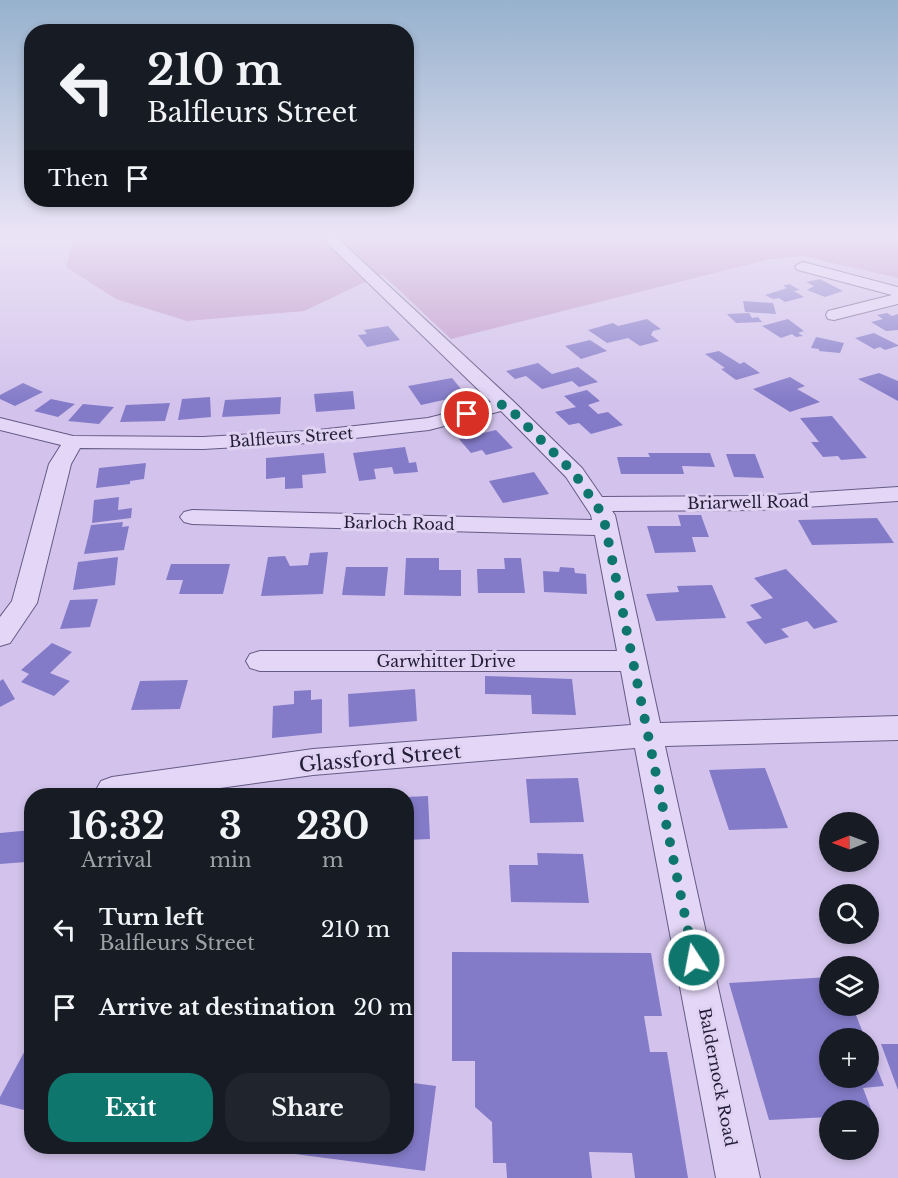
<!DOCTYPE html>
<html lang="en">
<head>
<meta charset="utf-8">
<style>
  :root { --surface:#171b24; --page:#20242c; --text:#f1f3f6; --muted:#9ea1a6; --accent:#0f766e }
  body { margin:0; font-family:"Libre Baskerville",serif; background:var(--page); color:var(--text); height:100vh; display:flex; flex-direction:column; font-size:22px; white-space:nowrap }
  * { box-sizing:border-box; margin:0 }
  p { font-size:20px; color:var(--muted) }
  .icon { flex:none; width:33px; height:33px; fill:none; stroke:currentColor; stroke-width:2; stroke-linecap:round; stroke-linejoin:round }
  .map { position:relative; flex:1; overflow:hidden }
  .drawer { position:absolute; left:24px; top:788px; width:390px; height:366px; display:flex; flex-direction:column; background:var(--surface); border-radius:24px; box-shadow:0 3px 9px #0003 }
  .drawer>* { flex:none }
  .top-card { position:absolute; left:24px; top:24px; width:390px; height:183px; border-radius:24px; box-shadow:0 3px 9px #0003; background:#171b24; color:var(--text); overflow:hidden }
  .needle { width:39px; rotate:269deg }
  .fabs { position:absolute; left:819px; top:812px; display:grid; gap:12px }
  .fabs a { display:grid; place-items:center; width:60px; height:60px; border-radius:50%; background:var(--surface); box-shadow:0 3px 9px #0003; font-size:30px }
  .pin { position:absolute; display:grid; place-items:center; width:51px; height:51px; color:#fff; margin:-26px; border:3px solid #fff; border-radius:50%; box-shadow:0 2px 6px #0007 }
  .me { position:absolute; width:66px; margin:-33px; rotate:349deg; stroke-linejoin:round; filter:drop-shadow(0 0 4px #0008) }
  .turn { display:flex; align-items:center; gap:21px; height:126px; padding:0 24px; font-size:27px }
  .turn .icon { width:78px; height:78px; stroke-width:2.5 }
  .turn b { display:block; font-size:42px; line-height:51px }
  .then { display:flex; align-items:center; height:57px; padding:0 24px; background:#0003; gap:12px; font-size:22px }
  .eta { display:flex; justify-content:space-evenly; align-items:center; height:102px; text-align:center }
  .eta b { font-size:36px; font-weight:700; line-height:42px }
  .primary-button { display:flex; gap:12px; margin-top:auto; padding:12px 24px }
  .primary-button a { flex:1; height:69px; border-radius:24px; background:var(--accent); color:#fff; font-size:24px; font-weight:700; line-height:69px; text-align:center }
  .primary-button a+a { background:var(--page); color:var(--text) }
  ul { padding:0; list-style:none }
  li { display:flex; align-items:center; gap:18px; height:78px; padding:0 24px }
  li div { flex:1 }
  li b { display:block; font-size:22px }
  li em { font-style:normal }
  .map>svg:first-child { display:block }
</style>
</head>
<body>
<div class="map">
<svg width="898" height="1178" viewBox="0 0 898 1178">
  <rect width="100%" height="100%" fill="#d3c3ec"/>
  <!-- green -->
  <polygon fill="#c098c9" points="74,236 898,236 898,278 802,256 771,259 451,339 382,274 304,311 187,321 116,299 66,267"/>
  <!-- building -->
  <g fill="#847bc8">
    <polygon points="820,279 843,291 825,297 807,290 814,286 806,282"/>
    <polygon points="789,284 800,290 794,291 804,297 785,302 779,298 773,299 765,295 787,288 783,286"/>
    <polygon points="743,301 773,303 776,314 745,312"/>
    <polygon points="749,313 752,318 758,317 762,322 736,323 727,314"/>
    <polygon points="887,313 892,316 898,314 898,330 886,331 871,322 883,319 877,315"/>
    <polygon points="647,319 661,329 653,331 651,335 659,341 640,346 628,338 607,343 588,330 613,323 618,326"/>
    <polygon points="788,319 804,331 798,333 803,336 796,337 792,334 781,338 762,326"/>
    <polygon points="388,326 400,340 367,347 358,335 367,334 364,330"/>
    <polygon points="874,333 898,345 898,346 885,350 880,347 874,349 855,338"/>
    <polygon points="816,337 844,343 840,353 819,351 819,349 811,348"/>
    <polygon points="590,340 607,351 581,359 565,346"/>
    <polygon points="719,351 740,364 744,362 760,373 736,380 721,369 725,368 705,354"/>
    <polygon points="538,363 552,374 578,367 598,382 579,387 572,381 542,389 526,376 515,379 506,371"/>
    <polygon points="879,373 898,381 898,401 858,379"/>
    <polygon points="790,377 805,386 797,389 820,402 790,412 753,389"/>
    <polygon points="452,378 466,395 421,405 408,386"/>
    <polygon points="23,383 43,392 15,406 0,399 0,395"/>
    <polygon points="587,390 600,401 588,405 598,414 608,412 623,425 591,434 579,423 569,425 555,412 576,407 564,396"/>
    <polygon points="353,391 355,409 316,412 314,394"/>
    <polygon points="210,397 211,417 178,420 182,399"/>
    <polygon points="281,397 280,414 222,417 225,400"/>
    <polygon points="51,399 75,404 58,417 34,411"/>
    <polygon points="170,403 165,421 120,422 126,405"/>
    <polygon points="83,404 114,407 99,424 68,421"/>
    <polygon points="832,416 867,458 841,460 838,456 823,457 811,442 819,442 800,418"/>
    <polygon points="496,430 513,448 486,455 482,450 471,453 459,439"/>
    <polygon points="405,447 409,463 416,462 418,472 394,474 392,467 374,469 376,479 359,481 353,453"/>
    <polygon points="324,453 326,473 302,475 303,488 285,489 285,477 266,479 266,458"/>
    <polygon points="648,453 710,453 715,467 682,466 684,474 621,474 617,457 650,457"/>
    <polygon points="726,454 755,454 764,478 734,477"/>
    <polygon points="146,463 144,479 130,481 130,484 96,488 99,468"/>
    <polygon points="534,472 549,494 503,503 489,481"/>
    <polygon points="119,497 118,510 132,508 131,518 92,523 94,500"/>
    <polygon points="678,515 701,515 709,537 692,537 696,552 655,553 647,526 681,526"/>
    <polygon points="877,518 894,543 812,545 798,520"/>
    <polygon points="123,522 122,527 129,526 124,550 84,554 91,525"/>
    <polygon points="328,552 323,594 261,596 268,557 285,556 290,566 308,565 310,553"/>
    <polygon points="118,557 115,585 73,590 78,562"/>
    <polygon points="406,558 439,558 439,570 461,570 461,596 404,595"/>
    <polygon points="504,558 521,558 525,593 478,593 477,569 505,569"/>
    <polygon points="171,564 230,564 223,594 179,594 183,580 166,580"/>
    <polygon points="346,567 388,567 385,596 342,595"/>
    <polygon points="560,567 574,568 575,573 586,574 587,594 544,592 543,571 559,572"/>
    <polygon points="786,569 838,622 814,629 807,621 781,629 789,637 765,644 746,622 762,618 750,605 773,598 754,578"/>
    <polygon points="712,585 726,618 656,621 646,594 679,592 677,586"/>
    <polygon points="98,599 90,627 60,629 70,600"/>
    <polygon points="52,643 72,652 50,673 70,681 54,696 21,682 29,674 21,670"/>
    <polygon points="485,676 572,679 576,715 532,714 531,695 485,694"/>
    <polygon points="3,679 15,699 0,707 0,681"/>
    <polygon points="188,680 180,709 131,710 140,681"/>
    <polygon points="415,689 417,721 349,727 348,694"/>
    <polygon points="311,690 311,700 322,699 322,733 272,738 273,706 294,704 294,691"/>
    <polygon points="765,768 788,828 729,830 709,770"/>
    <polygon points="578,778 584,822 530,823 526,779"/>
    <polygon points="428,796 430,839 406,840 406,797"/>
    <polygon points="32,830 32,843 26,862 0,864 0,833"/>
    <polygon points="537,853 583,854 589,903 511,902 509,865 538,865"/>
    <polygon points="452,952 651,953 662,1016 644,1016 650,1052 667,1052 688,1178 635,1178 632,1153 589,1152 592,1178 507,1178 506,1163 493,1163 492,1122 475,1107 475,1061 452,1061"/>
    <polygon points="830,977 830,1005 852,1005 865,1038 830,1038 830,1077 868,1077 869,1048 884,1086 863,1088 873,1114 868,1114 868,1110 830,1110 830,1117 769,1120 729,983"/>
    <polygon points="29,1043 32,1044 32,1112 0,1104 0,1097"/>
    <polygon points="881,1044 898,1044 898,1090"/>
    <polygon points="406,1082 436,1086 425,1171 295,1154 297,1146 406,1146"/>
  </g>
  <g fill="none" stroke-linecap="round" stroke-linejoin="round">
    <defs>
      <g id="street">
        <polygon points="320,236 335,236 512,400 582,468 602,497 758,496 898,487 898,501 758,510 612,511 615,515 660,723 898,716 898,740 665,746 760,1178 716,1178 635,748 313,775 170,795 99,795 96,790 101,781 112,777 313,749 631,725 621,671 260,671 250,668 246,661 250,654 260,651 617,651 595,535 192,524 184,522 180,517 184,512 192,510 592,520 591,515 566,477 501,411 429,430 309,443 203,449 80,448 71,464 37,603 10,643 0,646 0,617 12,601 49,464 61,445 0,430 0,418 73,436 203,437 309,431 428,418 491,402"/>
        <polygon points="803,262 898,287 898,304 834,320 828,319 826,315 828,311 892,295 798,270 795,267 798,264"/>
      </g>
    </defs>
    <!-- street casing -->
    <use href="#street" stroke="#645b85" stroke-width="2"/>
    <!-- street -->
    <use href="#street" fill="#e3d6f7" fill-rule="evenodd"/>
  </g>
  <!-- sky -->
  <linearGradient id="sky" x2="0" y2="1"><stop stop-color="#97b2cd"/><stop offset="0.59" stop-color="#ebe4f6"/><stop offset="1" stop-color="#ebe4f6" stop-opacity="0"/></linearGradient>
  <rect width="898" height="401" fill="url(#sky)"/>
  <g fill="none" stroke-linecap="round" stroke-linejoin="round">
    <!-- route -->
    <polyline stroke="#0f766e" stroke-width="10" stroke-dasharray="0 18" points="467,414 505,404 574,473 603,515 694,960"/>
  </g>
  <g text-anchor="middle" dominant-baseline="central" stroke-width="6" stroke-linejoin="round" paint-order="stroke">
    <!-- street labels -->
    <g font-size="16" fill="#221e36" stroke="#e0d2f3">
      <text transform="translate(291 437) rotate(-4)">Balfleurs Street</text>
      <text transform="translate(748 502) rotate(-1)">Briarwell Road</text>
      <text transform="translate(399 523) rotate(1)">Barloch Road</text>
      <text x="446" y="661">Garwhitter Drive</text>
      <text transform="translate(718 1077) rotate(79)">Baldernock Road</text>
    </g>
    <!-- near-street labels -->
    <g font-size="20" fill="#221e36" stroke="#e0d2f3">
      <text transform="translate(380 758) rotate(-5)">Glassford Street</text>
    </g>
  </g>
</svg>
<div class="fabs">
<a><svg class="needle" viewBox="-14 -14 28 28"><path d="M0-13l5 13h-10z" fill="#e53935"/><path d="M0 13l5-13h-10z" fill="#9ea1a6"/></svg></a>
<a><svg class="icon" aria-label="search" viewBox="0 0 24 24"><circle cx="10" cy="10" r="6"/><path d="M15 15l6 6"/></svg></a>
<a><svg class="icon" aria-label="layers" viewBox="0 0 24 24"><path d="M12 4l9 5-9 5-9-5zM3 14l9 5 9-5"/></svg></a>
<a>+</a>
<a>−</a>
</div>
<div class="pin" style="left:467px;top:414px;background:#d93025"><svg class="icon" aria-label="arrive" viewBox="0 0 24 24"><path d="M6 21V4h12l-3 4 3 4H6"/></svg></div>
<svg class="me" style="left:694px;top:960px" viewBox="-20 -20 40 40"><circle r="17" fill="#0f766e" stroke="#fff" stroke-width="3"/><path d="M0-11L8 9 0 5-8 9z" fill="#fff"/></svg>
<div class="top-card">
<div class="turn"><svg class="icon" aria-label="left" viewBox="0 0 24 24"><path d="M17 20v-9H6M10 6l-5 5 5 5"/></svg><div><b>210 m</b>Balfleurs Street</div></div>
<div class="then">Then<svg class="icon" aria-label="arrive" viewBox="0 0 24 24"><path d="M6 21V4h12l-3 4 3 4H6"/></svg></div>
</div>
<section class="drawer">
<div class="eta">
<div><b>16:32</b><p>Arrival</p></div>
<div><b>3</b><p>min</p></div>
<div><b>230</b><p>m</p></div>
</div>
<ul>
<li><svg class="icon" aria-label="left" viewBox="0 0 24 24"><path d="M17 20v-9H6M10 6l-5 5 5 5"/></svg><div><b>Turn left</b><p>Balfleurs Street</p></div><em>210 m</em></li>
<li><svg class="icon" aria-label="arrive" viewBox="0 0 24 24"><path d="M6 21V4h12l-3 4 3 4H6"/></svg><div><b>Arrive at destination</b></div><em>20 m</em></li>
</ul>
<div class="primary-button"><a>Exit</a><a>Share</a></div>
</section>
</div>
</body>
</html>
